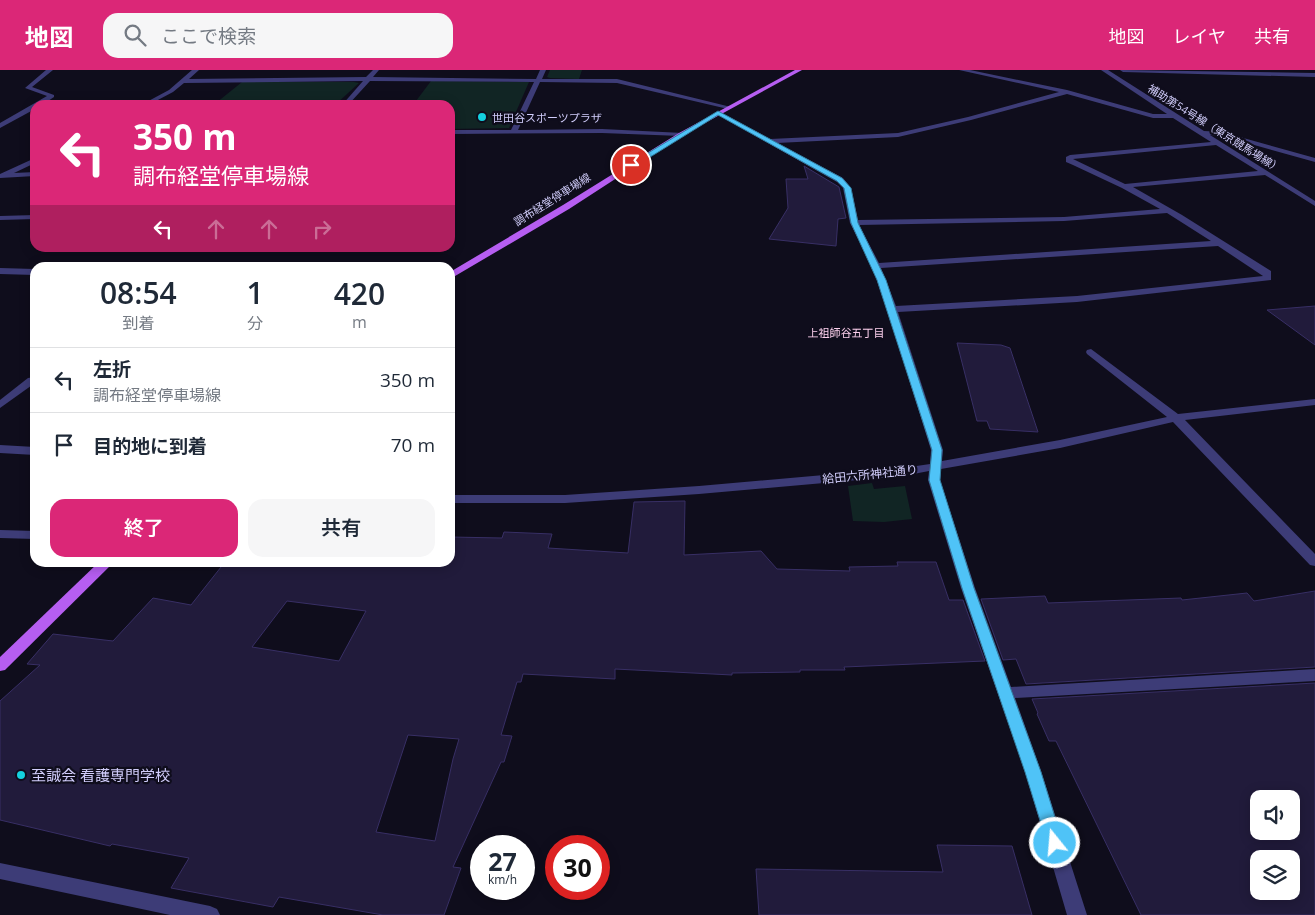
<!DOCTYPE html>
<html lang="ja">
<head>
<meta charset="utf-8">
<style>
  :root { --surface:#fff; --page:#f6f6f7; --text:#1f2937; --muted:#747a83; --line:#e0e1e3; --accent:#db2777 }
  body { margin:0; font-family:"Open Sans","Noto Sans JP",sans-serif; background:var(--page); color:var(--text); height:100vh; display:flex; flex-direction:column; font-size:19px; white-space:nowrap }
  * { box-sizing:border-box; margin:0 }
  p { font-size:16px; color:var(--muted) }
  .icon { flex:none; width:28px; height:28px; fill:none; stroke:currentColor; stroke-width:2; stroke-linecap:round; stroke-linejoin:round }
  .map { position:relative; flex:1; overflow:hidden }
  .sheet { position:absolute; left:30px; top:192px; width:425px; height:305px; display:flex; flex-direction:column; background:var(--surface); border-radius:15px; box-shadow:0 2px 12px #0003 }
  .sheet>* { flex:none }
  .top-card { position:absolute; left:30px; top:30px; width:425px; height:152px; border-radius:15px; box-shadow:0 2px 12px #0003; background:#db2777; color:#fff; overflow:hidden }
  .tools { position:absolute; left:1250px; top:720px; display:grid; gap:10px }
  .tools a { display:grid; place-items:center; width:50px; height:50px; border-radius:10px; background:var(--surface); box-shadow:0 2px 12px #0003; font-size:25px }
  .speed { position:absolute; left:470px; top:765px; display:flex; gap:10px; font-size:25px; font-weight:700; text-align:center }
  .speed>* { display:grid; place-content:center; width:65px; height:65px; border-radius:50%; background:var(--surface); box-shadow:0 2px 12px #0003; line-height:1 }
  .speed small { font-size:12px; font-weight:400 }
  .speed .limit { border:8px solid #d22; background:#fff; color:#111 }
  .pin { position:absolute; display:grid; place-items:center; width:42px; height:42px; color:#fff; margin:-21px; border:2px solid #fff; border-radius:50%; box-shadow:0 1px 5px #0007 }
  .me { position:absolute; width:55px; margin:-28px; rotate:343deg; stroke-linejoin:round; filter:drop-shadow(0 0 4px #0008) }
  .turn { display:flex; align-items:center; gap:18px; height:105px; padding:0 20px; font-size:22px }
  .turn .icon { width:65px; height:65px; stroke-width:2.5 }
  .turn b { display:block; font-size:35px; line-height:42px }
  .lanes { display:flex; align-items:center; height:48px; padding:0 20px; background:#0003; justify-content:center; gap:25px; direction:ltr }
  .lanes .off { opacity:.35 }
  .eta { display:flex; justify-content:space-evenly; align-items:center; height:85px; text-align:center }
  .eta b { font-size:30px; font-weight:600; line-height:35px }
  .button { display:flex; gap:10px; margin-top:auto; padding:10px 20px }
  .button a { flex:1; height:58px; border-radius:15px; background:var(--accent); color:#fff; font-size:20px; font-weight:600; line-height:58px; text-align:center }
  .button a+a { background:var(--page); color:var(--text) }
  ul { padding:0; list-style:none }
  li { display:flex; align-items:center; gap:15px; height:65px; padding:0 20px; border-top:1px solid var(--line) }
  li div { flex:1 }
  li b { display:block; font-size:19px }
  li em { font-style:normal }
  header { display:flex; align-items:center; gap:30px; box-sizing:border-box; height:70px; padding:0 25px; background:var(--accent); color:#fff }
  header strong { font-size:24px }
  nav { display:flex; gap:28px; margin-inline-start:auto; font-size:18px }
  .search { width:350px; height:45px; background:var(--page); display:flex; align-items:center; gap:12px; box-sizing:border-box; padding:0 18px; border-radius:15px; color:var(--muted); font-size:19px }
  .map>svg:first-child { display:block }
</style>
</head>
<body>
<header>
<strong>地図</strong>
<div class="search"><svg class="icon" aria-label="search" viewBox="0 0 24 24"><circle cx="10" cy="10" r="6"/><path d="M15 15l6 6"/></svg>ここで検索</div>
<nav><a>地図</a><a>レイヤ</a><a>共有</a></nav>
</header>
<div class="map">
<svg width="1315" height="845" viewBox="0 0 1315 845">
  <rect width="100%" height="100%" fill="#0f0d1c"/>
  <!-- green -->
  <g fill="#112524">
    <polygon points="550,0 582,0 579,9 550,8 547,7"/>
    <polygon points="431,11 529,12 509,58 450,59 450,35 413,35"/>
    <polygon points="242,12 354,12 359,13 335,35 216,33"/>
    <polygon points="872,413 874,419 905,416 912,449 884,452 853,451 848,416"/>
  </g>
  <!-- building -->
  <g fill="#211b3b" stroke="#382f65" fill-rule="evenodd">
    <polygon points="804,96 839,117 846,148 838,149 836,176 769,169 788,138 786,109 808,109"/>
    <polygon points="1315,236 1315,275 1267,240"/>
    <polygon points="957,273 1001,275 1010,278 1038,362 990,359 987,351 977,351"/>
    <path d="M685,431L684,485L761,481L777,499L850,501L849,497L898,496L897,492H936L949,530H963L985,591L844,597L845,600H800V602L732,603V605L615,599V609L523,604L521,612H517L501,665L512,666L504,692H501L453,797L461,798L444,845H383L279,827L273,837L171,818L189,788L112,774L110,776L0,750V631L40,595L27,594L53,564L113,571L153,528L191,535L225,492H450V467L502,468L504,462L552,464L548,478L628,483L634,432ZM287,531L366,541L339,591L252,577ZM408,665L459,669L453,689L435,771L376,762Z"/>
    <polygon points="1315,521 1315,597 1026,614 1016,589 1003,590 981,529 1045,526 1048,533 1181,528 1182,530 1247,523 1254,531"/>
    <path d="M1315,613V845H1141L1056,671H1049L1037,644L1038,643L1032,629ZM1259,729H1291V761H1259ZM1259,789H1291V821H1259Z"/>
    <polygon points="937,775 1012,776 1032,845 759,845 756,799 943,802"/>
  </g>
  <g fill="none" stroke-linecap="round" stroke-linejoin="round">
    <!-- minor -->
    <g fill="#3d3c77" fill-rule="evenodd">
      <polygon points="46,0 53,0 32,17 54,25 54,27 42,35 35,35 35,39 0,58 0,53 47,26 25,18"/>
      <polygon points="192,0 199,0 189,9 366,7 373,0 379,0 373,7 536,9 540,0 546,0 542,9 617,9 731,37 728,39 617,13 540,12 518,60 602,59 683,63 684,64 681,66 602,63 450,64 450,60 511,60 534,12 370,11 348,35 342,35 363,11 184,13 173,22 156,31 207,33 210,35 141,35 169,20"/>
      <path d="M959,0H970L1067,20L1153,44H1167L1101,0H1108L1204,61L1222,62L1315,88V92L1222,66L1210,65L1315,131V136L1265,105L1133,117L1182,145L1271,201V210L1077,232L898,242L943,380L942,391L1060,370L1167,347L1087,284L1086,282L1087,280L1091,279L1178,344L1315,329V335L1185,350L1315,484V496L1310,495L1173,352L1060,378L941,399L940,410L975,518L1011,617L1315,599V611L1015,628L1041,701L1087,845H1067L1025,701L961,518L928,410L929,401L903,406L699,424L565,433H450V425H565L699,416L903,398L930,394L931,380L887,239L872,196L850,153L843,118L837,112L715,43L720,42L770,69L898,63L968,47L1059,22ZM1067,24L1153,48H1173L1211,72L1070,85L1066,87V92L1073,95L1122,118L1160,139L1064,147L858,150L851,118L843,108L777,73L898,67L971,50ZM1216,75L1258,101L1125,114L1073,89ZM1167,143L1211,171L879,193L859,155L1064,151ZM1218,176L1263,206L1077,226L896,236L881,198Z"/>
      <polygon points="1120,0 1315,3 1315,7 1123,2"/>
      <polygon points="35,88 35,93 14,103 35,102 35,106 0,108 0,104"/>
      <polygon points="35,145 35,149 0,150 0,146"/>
      <polygon points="0,198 35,199 35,205 0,204"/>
      <polygon points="35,307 35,313 0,338 0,330 28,308"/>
      <polygon points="0,375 35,377 35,385 0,383"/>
      <polygon points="0,460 35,461 35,469 0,468"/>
      <polygon points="0,793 210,836 217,839 220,845 170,845 0,809"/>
    </g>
    <!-- major -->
    <g fill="#b65ef1" fill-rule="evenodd">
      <polygon points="795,0 802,0 683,65 569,139 450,209 450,202 563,135 679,63"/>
      <polygon points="99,492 114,492 5,600 0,601 0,587"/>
    </g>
  </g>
  <!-- route -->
  <polygon fill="#4fc3f7" stroke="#337fa1" points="718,41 842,108 851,118 858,153 886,210 942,380 940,410 974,518 1041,702 1063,773 1061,778 1055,780 1049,778 1047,773 1025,702 962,518 929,410 932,380 877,210 851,153 844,118 837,111 718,45 634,97 628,95"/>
  <!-- markers -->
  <g fill="#14d1df" stroke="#0f0d1c" stroke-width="2">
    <circle cx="482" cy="47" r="5"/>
    <circle cx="21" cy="705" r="5"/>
  </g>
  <g text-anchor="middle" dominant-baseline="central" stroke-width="4.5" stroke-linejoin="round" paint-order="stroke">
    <!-- far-poi labels -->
    <g font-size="11" fill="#d1cdfb" stroke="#0f0d1c" text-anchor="start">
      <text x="492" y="47">世田谷スポーツプラザ</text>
    </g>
    <!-- far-street labels -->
    <g font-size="11" fill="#d1cdfb" stroke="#0f0d1c">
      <text transform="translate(1215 58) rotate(32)">補助第54号線（東京競馬場線）</text>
      <text transform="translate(552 129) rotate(-32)">調布経堂停車場線</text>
    </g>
    <!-- far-neighbourhood labels -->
    <g font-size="11" fill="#fbcfec" stroke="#0f0d1c">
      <text x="846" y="262">上祖師谷五丁目</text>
    </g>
    <!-- street labels -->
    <g font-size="12" fill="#d1cdfb" stroke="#0f0d1c">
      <text transform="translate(870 404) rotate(-6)">給田六所神社通り</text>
    </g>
    <!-- near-poi labels -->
    <g font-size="15" fill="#d1cdfb" stroke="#0f0d1c" text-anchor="start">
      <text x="31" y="705">至誠会 看護専門学校</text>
    </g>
  </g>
</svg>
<div class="tools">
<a><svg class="icon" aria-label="sound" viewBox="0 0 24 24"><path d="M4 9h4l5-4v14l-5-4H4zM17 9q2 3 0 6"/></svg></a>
<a><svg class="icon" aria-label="layers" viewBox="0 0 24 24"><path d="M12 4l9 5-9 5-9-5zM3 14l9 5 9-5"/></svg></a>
</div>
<div class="speed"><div>27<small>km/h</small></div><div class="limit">30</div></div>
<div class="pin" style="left:631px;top:95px;background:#d93025"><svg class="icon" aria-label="arrive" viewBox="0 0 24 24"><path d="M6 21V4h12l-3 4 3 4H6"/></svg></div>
<svg class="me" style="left:1055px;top:773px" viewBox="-20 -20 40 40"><circle r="17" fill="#4fc3f7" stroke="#fff" stroke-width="3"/><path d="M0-11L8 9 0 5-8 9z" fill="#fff"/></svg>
<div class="top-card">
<div class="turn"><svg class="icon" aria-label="left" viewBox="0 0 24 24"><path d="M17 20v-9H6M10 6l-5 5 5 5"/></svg><div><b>350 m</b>調布経堂停車場線</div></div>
<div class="lanes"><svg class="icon" aria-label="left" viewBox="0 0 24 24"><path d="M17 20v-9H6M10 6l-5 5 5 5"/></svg><svg class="icon off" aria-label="ahead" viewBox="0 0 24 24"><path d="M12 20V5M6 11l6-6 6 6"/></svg><svg class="icon off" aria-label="ahead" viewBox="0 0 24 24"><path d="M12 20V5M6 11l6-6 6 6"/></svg><svg class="icon off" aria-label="right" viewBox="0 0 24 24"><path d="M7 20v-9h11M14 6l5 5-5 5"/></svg></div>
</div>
<section class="sheet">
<div class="eta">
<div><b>08:54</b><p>到着</p></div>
<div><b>1</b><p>分</p></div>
<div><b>420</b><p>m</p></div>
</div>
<ul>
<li><svg class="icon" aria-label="left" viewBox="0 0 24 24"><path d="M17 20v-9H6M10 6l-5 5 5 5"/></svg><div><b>左折</b><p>調布経堂停車場線</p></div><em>350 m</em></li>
<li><svg class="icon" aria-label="arrive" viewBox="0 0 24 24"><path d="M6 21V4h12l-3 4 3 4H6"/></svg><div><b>目的地に到着</b></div><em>70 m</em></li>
</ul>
<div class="button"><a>終了</a><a>共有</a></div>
</section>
</div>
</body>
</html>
